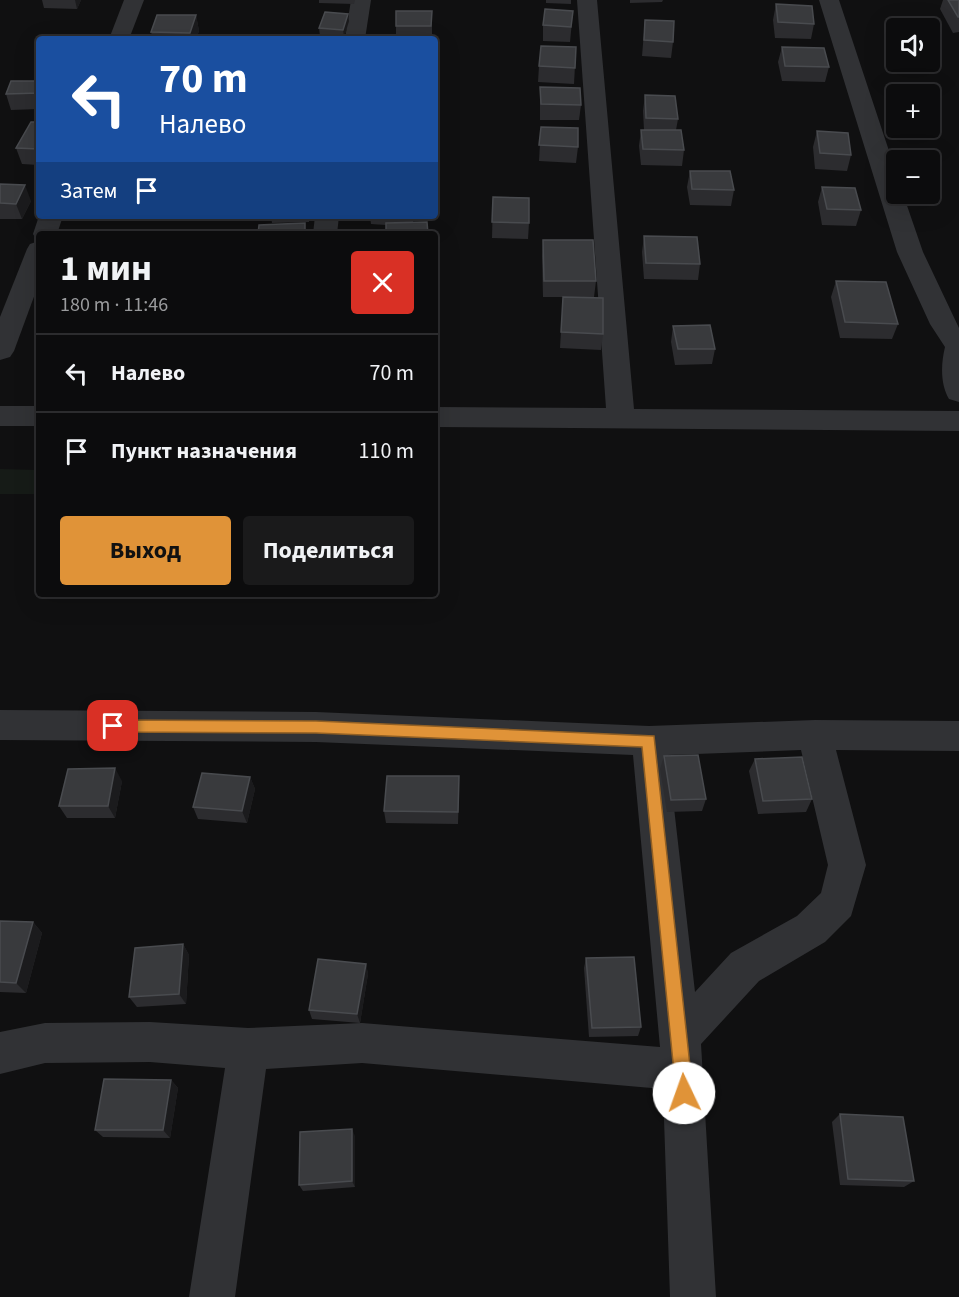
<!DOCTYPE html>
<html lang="ru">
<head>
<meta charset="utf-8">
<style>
  :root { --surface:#0c0c0d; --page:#1a1a1b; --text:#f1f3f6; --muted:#9a9b9d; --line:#2c2c2e; --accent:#e09338 }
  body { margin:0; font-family:"Source Sans 3",sans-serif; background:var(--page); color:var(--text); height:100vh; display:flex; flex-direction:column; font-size:22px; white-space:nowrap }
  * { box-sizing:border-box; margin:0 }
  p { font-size:20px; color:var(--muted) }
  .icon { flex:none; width:33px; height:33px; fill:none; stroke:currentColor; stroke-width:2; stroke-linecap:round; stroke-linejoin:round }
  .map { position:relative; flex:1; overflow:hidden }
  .sheet { position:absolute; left:36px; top:231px; width:402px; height:366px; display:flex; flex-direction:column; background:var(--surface); border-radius:6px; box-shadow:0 6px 24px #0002,0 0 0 2px var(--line) }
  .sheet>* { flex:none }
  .top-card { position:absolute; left:36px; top:36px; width:402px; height:183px; border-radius:6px; box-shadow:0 6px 24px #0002,0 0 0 2px var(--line); background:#1a4fa0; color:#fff; overflow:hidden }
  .buttons { position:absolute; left:886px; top:18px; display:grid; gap:12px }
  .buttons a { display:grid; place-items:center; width:54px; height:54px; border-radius:6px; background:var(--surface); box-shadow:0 6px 24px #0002,0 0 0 2px var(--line); font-size:30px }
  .pin { position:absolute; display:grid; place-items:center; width:51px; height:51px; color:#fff; margin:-26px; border-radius:12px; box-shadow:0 3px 9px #0006 }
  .me { position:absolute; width:66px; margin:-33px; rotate:357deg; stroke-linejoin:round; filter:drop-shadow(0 0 4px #0008) }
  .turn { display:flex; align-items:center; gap:21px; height:126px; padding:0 24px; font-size:27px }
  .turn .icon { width:78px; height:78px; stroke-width:2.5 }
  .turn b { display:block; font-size:42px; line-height:51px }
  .then { display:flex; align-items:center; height:57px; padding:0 24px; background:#0003; gap:12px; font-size:22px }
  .round { display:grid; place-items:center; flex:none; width:63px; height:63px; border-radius:6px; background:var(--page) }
  .overview { display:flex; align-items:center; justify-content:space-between; height:102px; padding:0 24px }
  h1 { font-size:36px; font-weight:700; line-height:45px }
  .action { display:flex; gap:12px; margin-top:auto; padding:12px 24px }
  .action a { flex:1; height:69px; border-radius:6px; background:var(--accent); color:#111; font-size:24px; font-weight:700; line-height:69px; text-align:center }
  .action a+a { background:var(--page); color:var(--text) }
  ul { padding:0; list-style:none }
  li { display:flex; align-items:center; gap:18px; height:78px; padding:0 24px; border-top:2px solid var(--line) }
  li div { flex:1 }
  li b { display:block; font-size:22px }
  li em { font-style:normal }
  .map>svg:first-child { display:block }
</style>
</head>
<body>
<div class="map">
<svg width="959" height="1297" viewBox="0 0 959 1297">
  <rect width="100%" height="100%" fill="#101011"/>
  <!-- green -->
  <polygon fill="#161b17" points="0,469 39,470 39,494 0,494"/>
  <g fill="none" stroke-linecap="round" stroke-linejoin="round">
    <!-- minor -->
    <g fill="#313235" fill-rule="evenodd">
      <polygon points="124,0 144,0 129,39 109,39"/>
      <polygon points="351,0 371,0 365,39 345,39"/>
      <polygon points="577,0 597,0 634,409 959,411 959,431 435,427 435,407 606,408"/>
      <path d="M819,0H839L897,175V194H903L923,252L959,328V402L949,399C940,384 941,363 945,347L930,324L897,252Z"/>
      <polygon points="39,216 63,216 57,234 39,234 39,240 36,239 33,234"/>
      <polygon points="315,216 339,216 337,234 313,234"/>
      <polygon points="39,241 39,283 14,351 10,357 0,360 0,317 27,249 30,244"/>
      <rect x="0" y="406" width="39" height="20"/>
      <path d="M0,710L316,712L649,726L815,720L959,721V751L836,750L866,865L851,916L825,942L759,981L701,1044L716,1297H670L663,1089L362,1063L266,1069L235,1297H189L225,1068L150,1062L45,1063L0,1074V1032L45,1023L150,1022L248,1028L362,1023L660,1047L633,755L316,742L0,740ZM801,750L828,865L821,893L797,916L731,953L695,992L668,755Z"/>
    </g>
  </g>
  <!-- wall -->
  <g fill="#2c2c2f">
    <polygon points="42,0 81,0 77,9 44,8"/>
    <polygon points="319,0 355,0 354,4 319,3"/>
    <polygon points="546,0 571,0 571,4 546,3"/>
    <polygon points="630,0 663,0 662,2 630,3"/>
    <polygon points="943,0 959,0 959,32 953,33 940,9"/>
    <polygon points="776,4 814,24 811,39 775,38 773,20"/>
    <polygon points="432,11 432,39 396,39 396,26"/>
    <polygon points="573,11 570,42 543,41 543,25"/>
    <polygon points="196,15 199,31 196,39 153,39 151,32"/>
    <polygon points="645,20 673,42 671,58 642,56"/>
    <polygon points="349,21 344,37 320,36 319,28"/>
    <polygon points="576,47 574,84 538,82 539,66"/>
    <polygon points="782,47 829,67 825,82 782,81 778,62"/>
    <polygon points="39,81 39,109 11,110 6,94"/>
    <polygon points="540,87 581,105 579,120 540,120"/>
    <polygon points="645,95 678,119 676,130 684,150 682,166 641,165 639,146 641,130 644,130 643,111"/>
    <polygon points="39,122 39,165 22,164 16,148"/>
    <polygon points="541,127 578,147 576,163 539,161"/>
    <polygon points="817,131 851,155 847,171 815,169 813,147"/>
    <polygon points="690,171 734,190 731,206 690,205 687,187"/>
    <polygon points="0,184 31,201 22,219 0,219"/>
    <polygon points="822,187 861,210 856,226 822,225 818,202"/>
    <polygon points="493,197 529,223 528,239 492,238"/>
    <polygon points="102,216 138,216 138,217"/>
    <polygon points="271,216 309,216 309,222 272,223"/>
    <polygon points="370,216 414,216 413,222 386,225 371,224"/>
    <polygon points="644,236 700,264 698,280 644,279 642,252"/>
    <polygon points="543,240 596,281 594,297 568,297 603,334 601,350 560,348 563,297 543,297 542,256"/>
    <polygon points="836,281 898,324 892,339 840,338 831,297"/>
    <polygon points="673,326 715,349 712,364 675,365 671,342"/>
    <polygon points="664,756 706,799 702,811 667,812 660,769"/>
    <polygon points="755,759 812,799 806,812 758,814 749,771"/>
    <polygon points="250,777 255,789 247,823 198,819 193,807"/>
    <polygon points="122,781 115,818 67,818 59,806"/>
    <polygon points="459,789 458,824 386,823 384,811"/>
    <polygon points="0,921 33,922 42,933 26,993 0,992"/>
    <polygon points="183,944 189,955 186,1004 137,1007 129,997"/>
    <polygon points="586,958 641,1027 638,1036 589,1037 584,968"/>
    <polygon points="366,964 368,974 360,1023 312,1019 309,1010"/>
    <polygon points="171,1080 178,1088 170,1138 103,1137 95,1130"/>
    <polygon points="840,1114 914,1181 904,1187 840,1185 832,1122"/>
    <polygon points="355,1136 355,1187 303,1191 299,1185"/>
  </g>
  <!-- shaded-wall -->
  <g fill="#1b1b1d">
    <polygon points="75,0 81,0 77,9"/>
    <polygon points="348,14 349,21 344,37 343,30"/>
    <polygon points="196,15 199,31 196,39 191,39 190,33"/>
    <polygon points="25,185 31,201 22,219 16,204"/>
    <polygon points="115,768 122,781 115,818 108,806"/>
    <polygon points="250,777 255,789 247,823 242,811"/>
    <polygon points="33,922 42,933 26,993 16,983"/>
    <polygon points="183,944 189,955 186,1004 179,994"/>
    <polygon points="366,964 368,974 360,1023 357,1014"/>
    <polygon points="171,1080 178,1088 170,1138 163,1130"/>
    <polygon points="352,1129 355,1136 355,1187 352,1181"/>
  </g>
  <!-- building -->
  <g fill="#393a3d" stroke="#494b4f" stroke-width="1.5">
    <polygon points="948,0 959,0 959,17 958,17"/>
    <polygon points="776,4 812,6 814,24 778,22"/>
    <polygon points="545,9 573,11 571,27 543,25"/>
    <polygon points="396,11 432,11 431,26 396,26"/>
    <polygon points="325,12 348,14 343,30 319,28"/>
    <polygon points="157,15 196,15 190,33 151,32"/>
    <polygon points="645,20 674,21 673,42 644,40"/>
    <polygon points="541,46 576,47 575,68 539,66"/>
    <polygon points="782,47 824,48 829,67 785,66"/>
    <polygon points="11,81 39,81 39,93 6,94"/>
    <polygon points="540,87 580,88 581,105 541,104"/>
    <polygon points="645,95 675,96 678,119 646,118"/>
    <polygon points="31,122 39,122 39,149 16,148"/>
    <polygon points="541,127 578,128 578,147 539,145"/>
    <polygon points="641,130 681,130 684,150 643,149"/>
    <polygon points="817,131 848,133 851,155 820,153"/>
    <polygon points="690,171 730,171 734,190 692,189"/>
    <polygon points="0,184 25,185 16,204 0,203"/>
    <polygon points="822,187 855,188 861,210 827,209"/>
    <polygon points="493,197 529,198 529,223 492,222"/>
    <polygon points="427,222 428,234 386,234 386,223"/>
    <polygon points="305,223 305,234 258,234 259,225"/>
    <polygon points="644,236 697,237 700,264 646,263"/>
    <polygon points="543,240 593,240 596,281 544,281"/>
    <polygon points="836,281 886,282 898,324 845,322"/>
    <polygon points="563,297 603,298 603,334 561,332"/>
    <polygon points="710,325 715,349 678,349 673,326"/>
    <polygon points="698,755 706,799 671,800 664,756"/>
    <polygon points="802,757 812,799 763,801 755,759"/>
    <polygon points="115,768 108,806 59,806 68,769"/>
    <polygon points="202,773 250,777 242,811 193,807"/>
    <polygon points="387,776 459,776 458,812 384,811"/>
    <polygon points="0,921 33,922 16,983 0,982"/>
    <polygon points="183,944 179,994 129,997 135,948"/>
    <polygon points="634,957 641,1027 592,1028 586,958"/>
    <polygon points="318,959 366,964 357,1014 309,1010"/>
    <polygon points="104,1079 171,1080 163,1130 95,1130"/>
    <polygon points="840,1114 903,1117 914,1181 848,1179"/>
    <polygon points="352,1129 352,1181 299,1185 300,1132"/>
  </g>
  <!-- route -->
  <polygon fill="#e09338" stroke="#926024" stroke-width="1.5" points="113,720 316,721 654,736 693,1093 690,1099 684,1101 678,1099 676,1093 642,747 316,733 113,732 106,726"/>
</svg>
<div class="buttons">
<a><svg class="icon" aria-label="sound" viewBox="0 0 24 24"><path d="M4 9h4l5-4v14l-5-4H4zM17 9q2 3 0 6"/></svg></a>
<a>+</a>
<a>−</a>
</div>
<div class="pin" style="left:113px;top:726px;background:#d93025"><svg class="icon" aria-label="arrive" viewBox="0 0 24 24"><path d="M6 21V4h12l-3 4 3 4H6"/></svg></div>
<svg class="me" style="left:684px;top:1093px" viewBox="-20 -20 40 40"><circle r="19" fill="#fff"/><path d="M0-13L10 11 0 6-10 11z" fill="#e09338"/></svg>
<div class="top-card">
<div class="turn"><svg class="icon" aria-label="left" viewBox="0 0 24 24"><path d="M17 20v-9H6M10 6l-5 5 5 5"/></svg><div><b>70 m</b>Налево</div></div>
<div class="then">Затем<svg class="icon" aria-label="arrive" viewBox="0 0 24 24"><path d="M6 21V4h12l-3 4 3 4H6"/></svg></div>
</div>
<section class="sheet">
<div class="overview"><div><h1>1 мин</h1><p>180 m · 11:46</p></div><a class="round" style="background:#d93025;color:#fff"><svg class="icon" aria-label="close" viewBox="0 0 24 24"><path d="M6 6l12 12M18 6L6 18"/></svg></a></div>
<ul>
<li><svg class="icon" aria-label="left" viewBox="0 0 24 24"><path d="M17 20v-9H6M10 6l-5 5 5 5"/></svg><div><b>Налево</b></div><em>70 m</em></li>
<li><svg class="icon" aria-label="arrive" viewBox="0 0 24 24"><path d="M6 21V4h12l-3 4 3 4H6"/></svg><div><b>Пункт назначения</b></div><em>110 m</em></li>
</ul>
<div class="action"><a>Выход</a><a>Поделиться</a></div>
</section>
</div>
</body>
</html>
